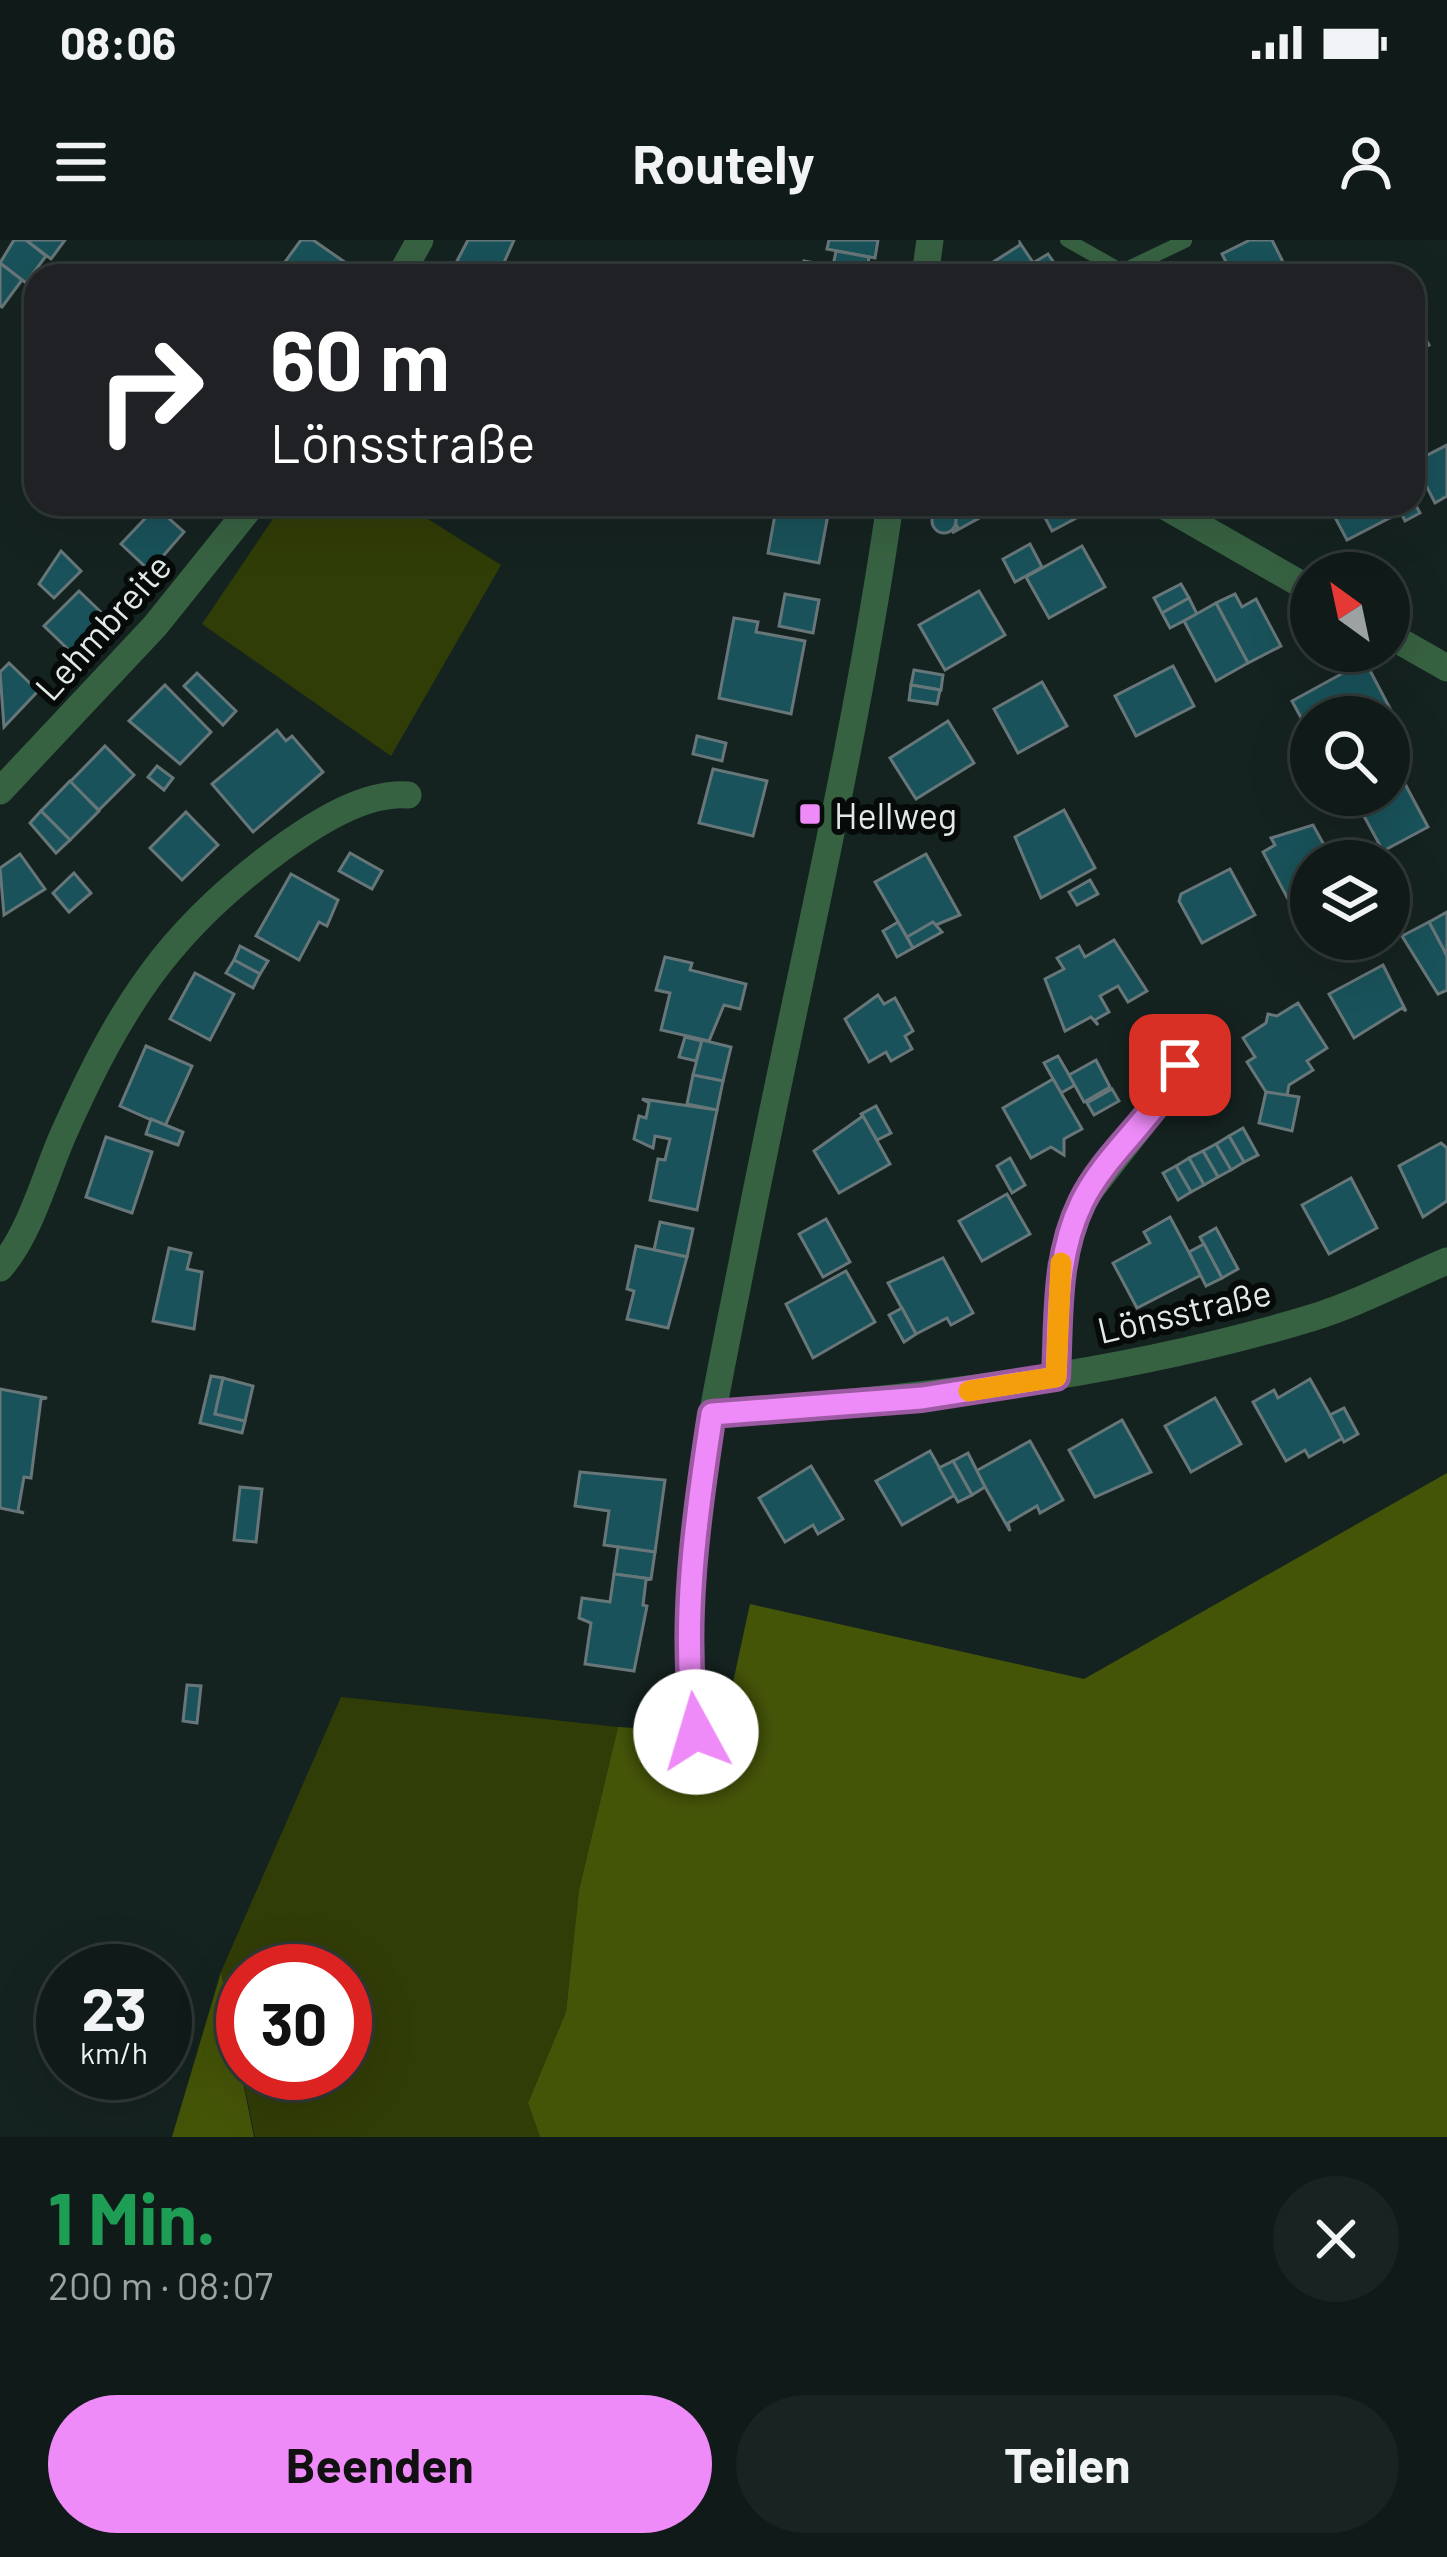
<!DOCTYPE html>
<html lang="de">
<head>
<meta charset="utf-8">
<style>
  :root { --surface:#101a18; --page:#192321; --text:#f1f3f6; --muted:#9ca1a2; --line:#303837; --accent:#ee8bf8 }
  body { margin:0; font-family:Barlow,sans-serif; background:var(--page); color:var(--text); height:100vh; display:flex; flex-direction:column; font-size:45px; white-space:nowrap }
  * { box-sizing:border-box; margin:0 }
  p { font-size:39px; color:var(--muted) }
  .icon { flex:none; width:66px; height:66px; fill:none; stroke:currentColor; stroke-width:2; stroke-linecap:round; stroke-linejoin:round }
  .map { position:relative; height:1897px; overflow:hidden }
  .side { display:flex; flex-direction:column; background:var(--surface); flex:1 }
  .side>* { flex:none }
  .guide { position:absolute; left:24px; top:24px; width:1401px; height:252px; border-radius:36px; box-shadow:0 12px 48px #0002,0 0 0 3px var(--line); background:#202124; color:#fff; overflow:hidden }
  .needle { width:78px; rotate:327deg }
  .fabs { position:absolute; left:1290px; top:312px; display:grid; gap:24px }
  .fabs a { display:grid; place-items:center; width:120px; height:120px; border-radius:50%; background:var(--surface); box-shadow:0 12px 48px #0002,0 0 0 3px var(--line); font-size:60px }
  .speed { position:absolute; left:36px; top:1704px; display:flex; gap:24px; font-size:60px; font-weight:700; text-align:center }
  .speed>* { display:grid; place-content:center; width:156px; height:156px; border-radius:50%; background:var(--surface); box-shadow:0 12px 48px #0002,0 0 0 3px var(--line); line-height:1 }
  .speed small { font-size:30px; font-weight:400 }
  .speed .limit { border:18px solid #d22; background:#fff; color:#111 }
  .pin { position:absolute; display:grid; place-items:center; width:102px; height:102px; color:#fff; margin:-51px; border-radius:24px; box-shadow:0 6px 18px #0006 }
  .me { position:absolute; width:132px; margin:-66px; rotate:354deg; stroke-linejoin:round; filter:drop-shadow(0 0 9px #0008) }
  .turn { display:flex; align-items:center; gap:42px; height:252px; padding:0 48px; font-size:54px }
  .turn .icon { width:156px; height:156px; stroke-width:2.5 }
  .turn b { display:block; font-size:84px; line-height:102px }
  .round { display:grid; place-items:center; flex:none; width:126px; height:126px; border-radius:63px; background:var(--page) }
  .summary { display:flex; align-items:center; justify-content:space-between; height:204px; padding:0 48px }
  h1 { font-size:72px; font-weight:700; line-height:90px; color:#1e9e55 }
  .button { display:flex; gap:24px; margin-top:auto; padding:24px 48px }
  .button a { flex:1; height:138px; border-radius:72px; background:var(--accent); color:#111; font-size:48px; font-weight:700; line-height:138px; text-align:center }
  .button a+a { background:var(--page); color:var(--text) }
  .status { display:flex; justify-content:space-between; align-items:center; height:84px; padding:0 60px; background:var(--surface); direction:ltr }
  .status svg { height:33px; fill:currentColor }
  header { display:flex; justify-content:space-between; align-items:center; height:156px; padding:0 48px; background:var(--surface); font-size:54px; font-weight:700 }
  .map>svg:first-child { display:block }
</style>
</head>
<body>
<div class="status"><b>08:06</b><svg viewBox="0 0 49 12"><path d="M0 12V9h3v3zM5 12V6h3v6zM10 12V3h3v9zM15 12V0h3v12zM26 1h20v11H26zM47 4h2v5h-2z"/></svg></div>
<header><svg class="icon" aria-label="menu" viewBox="0 0 24 24"><path d="M4 6h16M4 12h16M4 18h16"/></svg>Routely<svg class="icon" aria-label="person" viewBox="0 0 24 24"><circle cx="12" cy="8" r="4"/><path d="M4 21q1-7 8-7t8 7"/></svg></header>
<div class="map">
<svg width="1447" height="1897" viewBox="0 0 1447 1897">
  <rect width="100%" height="100%" fill="#152320"/>
  <!-- green -->
  <g fill="#313d07" fill-rule="evenodd">
    <polygon points="283,264 404,264 501,325 391,516 202,384"/>
    <path d="M341,1457L618,1487L579,1650L566,1772L528,1863L540,1897H255L221,1732ZM243,1731H345V1833H243Z"/>
  </g>
  <!-- forest -->
  <g fill="#455508">
    <polygon points="1447,1233 1447,1897 540,1897 528,1863 566,1772 579,1650 618,1487 722,1493 750,1364 1084,1439"/>
    <polygon points="221,1732 254,1897 172,1897"/>
  </g>
  <!-- building -->
  <g fill="#19525a" stroke="#677679" stroke-width="3">
    <polygon points="14,0 26,0 46,16 26,43 0,23"/>
    <polygon points="26,0 65,0 51,19"/>
    <polygon points="301,0 313,0 346,23 337,36 297,36 282,26"/>
    <polygon points="468,0 514,0 498,36 485,36 457,21"/>
    <polygon points="829,0 878,0 875,18 827,9"/>
    <polygon points="1250,0 1272,0 1290,36 1233,36 1222,14"/>
    <polygon points="1020,3 1042,36 971,36 1020,5"/>
    <polygon points="836,11 869,17 867,33 833,26"/>
    <polygon points="1048,14 1063,36 1042,36 1033,23"/>
    <polygon points="804,21 864,32 863,36 801,36"/>
    <polygon points="0,23 22,40 2,67 0,66"/>
    <polygon points="1413,75 1429,105 1413,113"/>
    <polygon points="1447,205 1447,256 1435,263 1414,222"/>
    <polygon points="1413,260 1420,273 1405,281 1397,264"/>
    <polygon points="777,264 830,264 819,323 768,313"/>
    <polygon points="936,264 1005,264 952,293 958,288 945,264"/>
    <polygon points="1038,264 1078,264 1084,274 1052,291"/>
    <polygon points="1328,264 1397,264 1401,272 1347,300"/>
    <polygon points="156,267 184,292 150,331 121,304"/>
    <circle cx="944" cy="281" r="12"/>
    <polygon points="1030,304 1042,327 1015,342 1003,319"/>
    <polygon points="1082,306 1105,347 1049,378 1026,337"/>
    <polygon points="61,311 81,331 54,358 39,344"/>
    <polygon points="1181,344 1189,358 1162,373 1154,358"/>
    <polygon points="79,351 108,379 73,414 44,386"/>
    <polygon points="979,351 1005,395 945,430 919,385"/>
    <polygon points="785,354 819,360 813,393 779,386"/>
    <polygon points="1235,354 1242,367 1256,359 1281,406 1248,423 1216,363"/>
    <polygon points="1189,358 1197,374 1170,388 1162,373"/>
    <polygon points="1216,363 1248,423 1216,441 1184,381"/>
    <polygon points="734,378 758,382 756,392 805,401 791,474 719,458"/>
    <polygon points="1365,421 1395,478 1366,477 1362,470 1349,477 1311,477 1311,496 1292,461"/>
    <polygon points="9,423 38,451 4,487 0,432"/>
    <polygon points="1173,426 1194,466 1136,496 1115,456"/>
    <polygon points="914,430 943,435 941,450 911,445"/>
    <polygon points="197,433 236,471 223,485 184,446"/>
    <polygon points="1042,442 1067,486 1018,513 994,469"/>
    <polygon points="165,445 211,492 180,524 129,481"/>
    <polygon points="911,445 940,450 937,464 909,460"/>
    <polygon points="948,481 974,523 916,559 890,518"/>
    <polygon points="277,490 286,501 292,496 323,532 253,592 212,544"/>
    <polygon points="697,496 726,503 722,521 693,514"/>
    <polygon points="105,506 134,535 99,570 70,542"/>
    <polygon points="157,526 173,538 164,550 148,537"/>
    <polygon points="713,529 767,541 753,596 699,583"/>
    <polygon points="70,541 99,571 70,600 41,571"/>
    <polygon points="1404,542 1428,587 1383,611 1358,565 1389,555"/>
    <polygon points="1064,570 1095,628 1041,658 1015,597"/>
    <polygon points="41,571 70,600 56,613 30,583"/>
    <polygon points="186,572 218,605 182,640 150,608"/>
    <polygon points="1313,585 1333,621 1311,621 1311,647 1288,659 1263,612 1275,605 1271,598"/>
    <polygon points="350,613 382,631 372,649 339,631"/>
    <polygon points="20,614 45,649 4,675 0,628"/>
    <polygon points="926,614 960,675 907,697 875,642"/>
    <polygon points="1230,629 1255,675 1202,703 1179,661 1181,654"/>
    <polygon points="74,633 91,653 69,672 53,653"/>
    <polygon points="291,634 338,660 327,686 319,682 299,720 256,696"/>
    <polygon points="1090,640 1098,654 1077,665 1069,652"/>
    <polygon points="1447,672 1447,716 1429,682"/>
    <polygon points="898,682 913,708 897,717 883,691"/>
    <polygon points="933,682 942,692 913,708 907,697"/>
    <polygon points="1429,682 1447,716 1447,750 1438,754 1402,696"/>
    <polygon points="1114,700 1147,751 1128,762 1118,746 1100,756 1109,772 1095,780 1098,785 1091,777 1065,791 1045,739 1064,729 1057,718 1079,706 1085,717"/>
    <polygon points="240,706 268,721 260,734 234,720"/>
    <polygon points="665,717 692,723 690,730 746,744 740,769 724,765 709,801 661,790 670,753 656,750"/>
    <polygon points="234,720 260,734 253,748 226,733"/>
    <polygon points="1383,725 1406,771 1402,768 1354,798 1329,754"/>
    <polygon points="195,733 234,754 210,800 170,779"/>
    <polygon points="878,755 884,764 895,758 913,791 905,796 912,809 891,821 886,812 869,822 845,779"/>
    <polygon points="1298,763 1327,808 1307,821 1313,830 1289,845 1287,856 1266,852 1247,822 1255,817 1243,798 1266,783 1268,774 1277,776"/>
    <polygon points="685,797 702,801 696,821 679,817"/>
    <polygon points="702,800 731,807 723,841 693,835"/>
    <polygon points="146,806 192,826 165,886 120,866"/>
    <polygon points="1058,816 1075,845 1061,853 1044,823"/>
    <polygon points="1096,820 1110,847 1084,862 1069,835"/>
    <polygon points="693,835 723,841 717,870 687,864"/>
    <polygon points="1053,839 1082,889 1064,899 1064,915 1051,907 1031,918 1003,868"/>
    <polygon points="1112,849 1119,861 1094,875 1087,863"/>
    <polygon points="1266,852 1299,857 1292,891 1259,883"/>
    <polygon points="642,859 717,870 697,970 650,960 658,919 665,920 670,899 655,896 653,908 634,899 639,876 646,878 649,863"/>
    <polygon points="876,866 891,893 877,900 861,874"/>
    <polygon points="863,876 890,924 839,953 814,911"/>
    <polygon points="151,879 183,892 178,905 146,894"/>
    <polygon points="1243,888 1258,915 1244,922 1229,896"/>
    <polygon points="1229,896 1244,922 1231,930 1216,904"/>
    <polygon points="106,897 152,912 132,973 86,957"/>
    <polygon points="1441,903 1447,908 1447,961 1423,977 1399,926"/>
    <polygon points="1216,904 1231,930 1218,937 1203,911"/>
    <polygon points="1203,911 1218,937 1204,945 1189,918"/>
    <polygon points="1010,918 1025,945 1012,953 997,926"/>
    <polygon points="1189,918 1204,945 1191,952 1176,926"/>
    <polygon points="1176,926 1191,952 1178,960 1163,933"/>
    <polygon points="1351,938 1377,988 1329,1014 1302,965"/>
    <polygon points="1007,954 1030,994 982,1021 959,981"/>
    <polygon points="1170,977 1201,1035 1137,1068 1113,1023 1150,1003 1144,992"/>
    <polygon points="826,979 850,1022 823,1037 799,994"/>
    <polygon points="660,982 693,989 687,1017 654,1010"/>
    <polygon points="1216,988 1238,1029 1222,1038 1200,997"/>
    <polygon points="1204,1004 1222,1038 1206,1046 1189,1012"/>
    <polygon points="636,1006 687,1017 668,1088 627,1079 634,1051 627,1049"/>
    <polygon points="169,1008 191,1013 187,1029 202,1032 194,1089 153,1081"/>
    <polygon points="943,1018 973,1073 951,1085 947,1078 916,1094 888,1043"/>
    <polygon points="846,1031 875,1082 813,1118 786,1064"/>
    <polygon points="902,1068 916,1094 904,1102 889,1075"/>
    <polygon points="211,1136 223,1138 215,1174 245,1181 242,1193 200,1183"/>
    <polygon points="223,1138 253,1146 245,1181 215,1174"/>
    <polygon points="1310,1139 1343,1198 1309,1217 1305,1210 1286,1221 1253,1162 1274,1150 1278,1158"/>
    <polygon points="0,1149 47,1158 41,1159 31,1238 24,1237 18,1271 24,1273 0,1268"/>
    <polygon points="1215,1158 1241,1204 1191,1232 1165,1186"/>
    <polygon points="1344,1168 1358,1194 1344,1202 1330,1175"/>
    <polygon points="1122,1180 1151,1232 1095,1257 1069,1210"/>
    <polygon points="1030,1201 1063,1260 1040,1273 1037,1266 1008,1283 1010,1291 976,1231"/>
    <polygon points="930,1211 955,1255 902,1285 876,1241"/>
    <polygon points="968,1213 985,1247 972,1255 953,1221"/>
    <polygon points="953,1221 972,1255 958,1262 939,1228"/>
    <polygon points="811,1226 843,1279 818,1294 813,1285 785,1302 759,1258"/>
    <polygon points="580,1232 665,1240 655,1312 604,1305 609,1271 575,1266"/>
    <polygon points="240,1247 262,1249 256,1302 234,1300"/>
    <polygon points="618,1307 655,1312 651,1339 614,1334"/>
    <polygon points="614,1334 651,1339 646,1340 643,1365 647,1366 634,1431 585,1424 591,1383 579,1378 582,1358 610,1362"/>
    <polygon points="187,1445 201,1446 197,1483 183,1481"/>
  </g>
  <g fill="none" stroke-linecap="round" stroke-linejoin="round">
    <!-- lane -->
    <polyline stroke="#376242" stroke-width="14" points="1067,0 1122,31 1185,1"/>
    <!-- street -->
    <g stroke="#376242" stroke-width="27">
      <polyline points="400,36 420,0"/>
      <polyline points="925,36 930,0"/>
      <polyline points="1161,264 1311,350"/>
      <polyline points="1389,395 1447,428"/>
      <polyline points="0,551 155,386 253,264"/>
      <path d="M0,1028C30,994 45,936 63,895C120,767 168,690 283,607C318,582 365,552 408,555"/>
      <polyline points="1056,1137 1061,1025 1082,961 1168,851 1191,798"/>
      <path d="M712,1174C914,1159 1117,1137 1311,1078C1357,1064 1402,1040 1447,1021"/>
      <path d="M696,1492C673,1343 713,1170 742,1023C791,769 853,520 890,264"/>
    </g>
  </g>
  <g fill="none" stroke-linecap="round" stroke-linejoin="round">
    <defs>
      <path id="route" d="M696,1492C680,1390 696,1276 712,1174L922,1158L1056,1137C1059,1078 1055,1017 1082,962C1107,911 1157,877 1180,825"/>
    </defs>
    <!-- route casing -->
    <use href="#route" stroke="#9b5aa1" stroke-width="30"/>
    <!-- route -->
    <use href="#route" stroke="#ee8bf8" stroke-width="21"/>
    <!-- slow -->
    <polyline stroke="#f59e0b" stroke-width="21" points="969,1151 1056,1137 1061,1023"/>
  </g>
  <!-- markers -->
  <rect fill="#ee8bf8" stroke="#060b09" stroke-width="4.5" x="798" y="562" width="24" height="24" rx="6"/>
  <g text-anchor="middle" dominant-baseline="central" stroke-width="12" stroke-linejoin="round" paint-order="stroke">
    <!-- street labels -->
    <g font-size="36" fill="#e2eae8" stroke="#060b09">
      <text transform="translate(102 386) rotate(-48)">Lehmbreite</text>
      <text transform="translate(1184 1070) rotate(-13)">Lönsstraße</text>
    </g>
    <!-- poi labels -->
    <g font-size="36" fill="#e2eae8" stroke="#060b09" text-anchor="start">
      <text x="834" y="574">Hellweg</text>
    </g>
  </g>
</svg>
<div class="fabs">
<a><svg class="needle" viewBox="-14 -14 28 28"><path d="M0-13l5 13h-10z" fill="#e53935"/><path d="M0 13l5-13h-10z" fill="#9ca1a2"/></svg></a>
<a><svg class="icon" aria-label="search" viewBox="0 0 24 24"><circle cx="10" cy="10" r="6"/><path d="M15 15l6 6"/></svg></a>
<a><svg class="icon" aria-label="layers" viewBox="0 0 24 24"><path d="M12 4l9 5-9 5-9-5zM3 14l9 5 9-5"/></svg></a>
</div>
<div class="speed"><div>23<small>km/h</small></div><div class="limit">30</div></div>
<div class="pin" style="left:1180px;top:825px;background:#d93025"><svg class="icon" aria-label="arrive" viewBox="0 0 24 24"><path d="M6 21V4h12l-3 4 3 4H6"/></svg></div>
<svg class="me" style="left:696px;top:1492px" viewBox="-20 -20 40 40"><circle r="19" fill="#fff"/><path d="M0-13L10 11 0 6-10 11z" fill="#ee8bf8"/></svg>
<div class="guide">
<div class="turn"><svg class="icon" aria-label="right" viewBox="0 0 24 24"><path d="M7 20v-9h11M14 6l5 5-5 5"/></svg><div><b>60 m</b>Lönsstraße</div></div>
</div>
</div>
<section class="side">
<div class="summary"><div><h1>1 Min.</h1><p>200 m · 08:07</p></div><a class="round"><svg class="icon" aria-label="close" viewBox="0 0 24 24"><path d="M6 6l12 12M18 6L6 18"/></svg></a></div>
<div class="button"><a>Beenden</a><a>Teilen</a></div>
</section>
</body>
</html>
